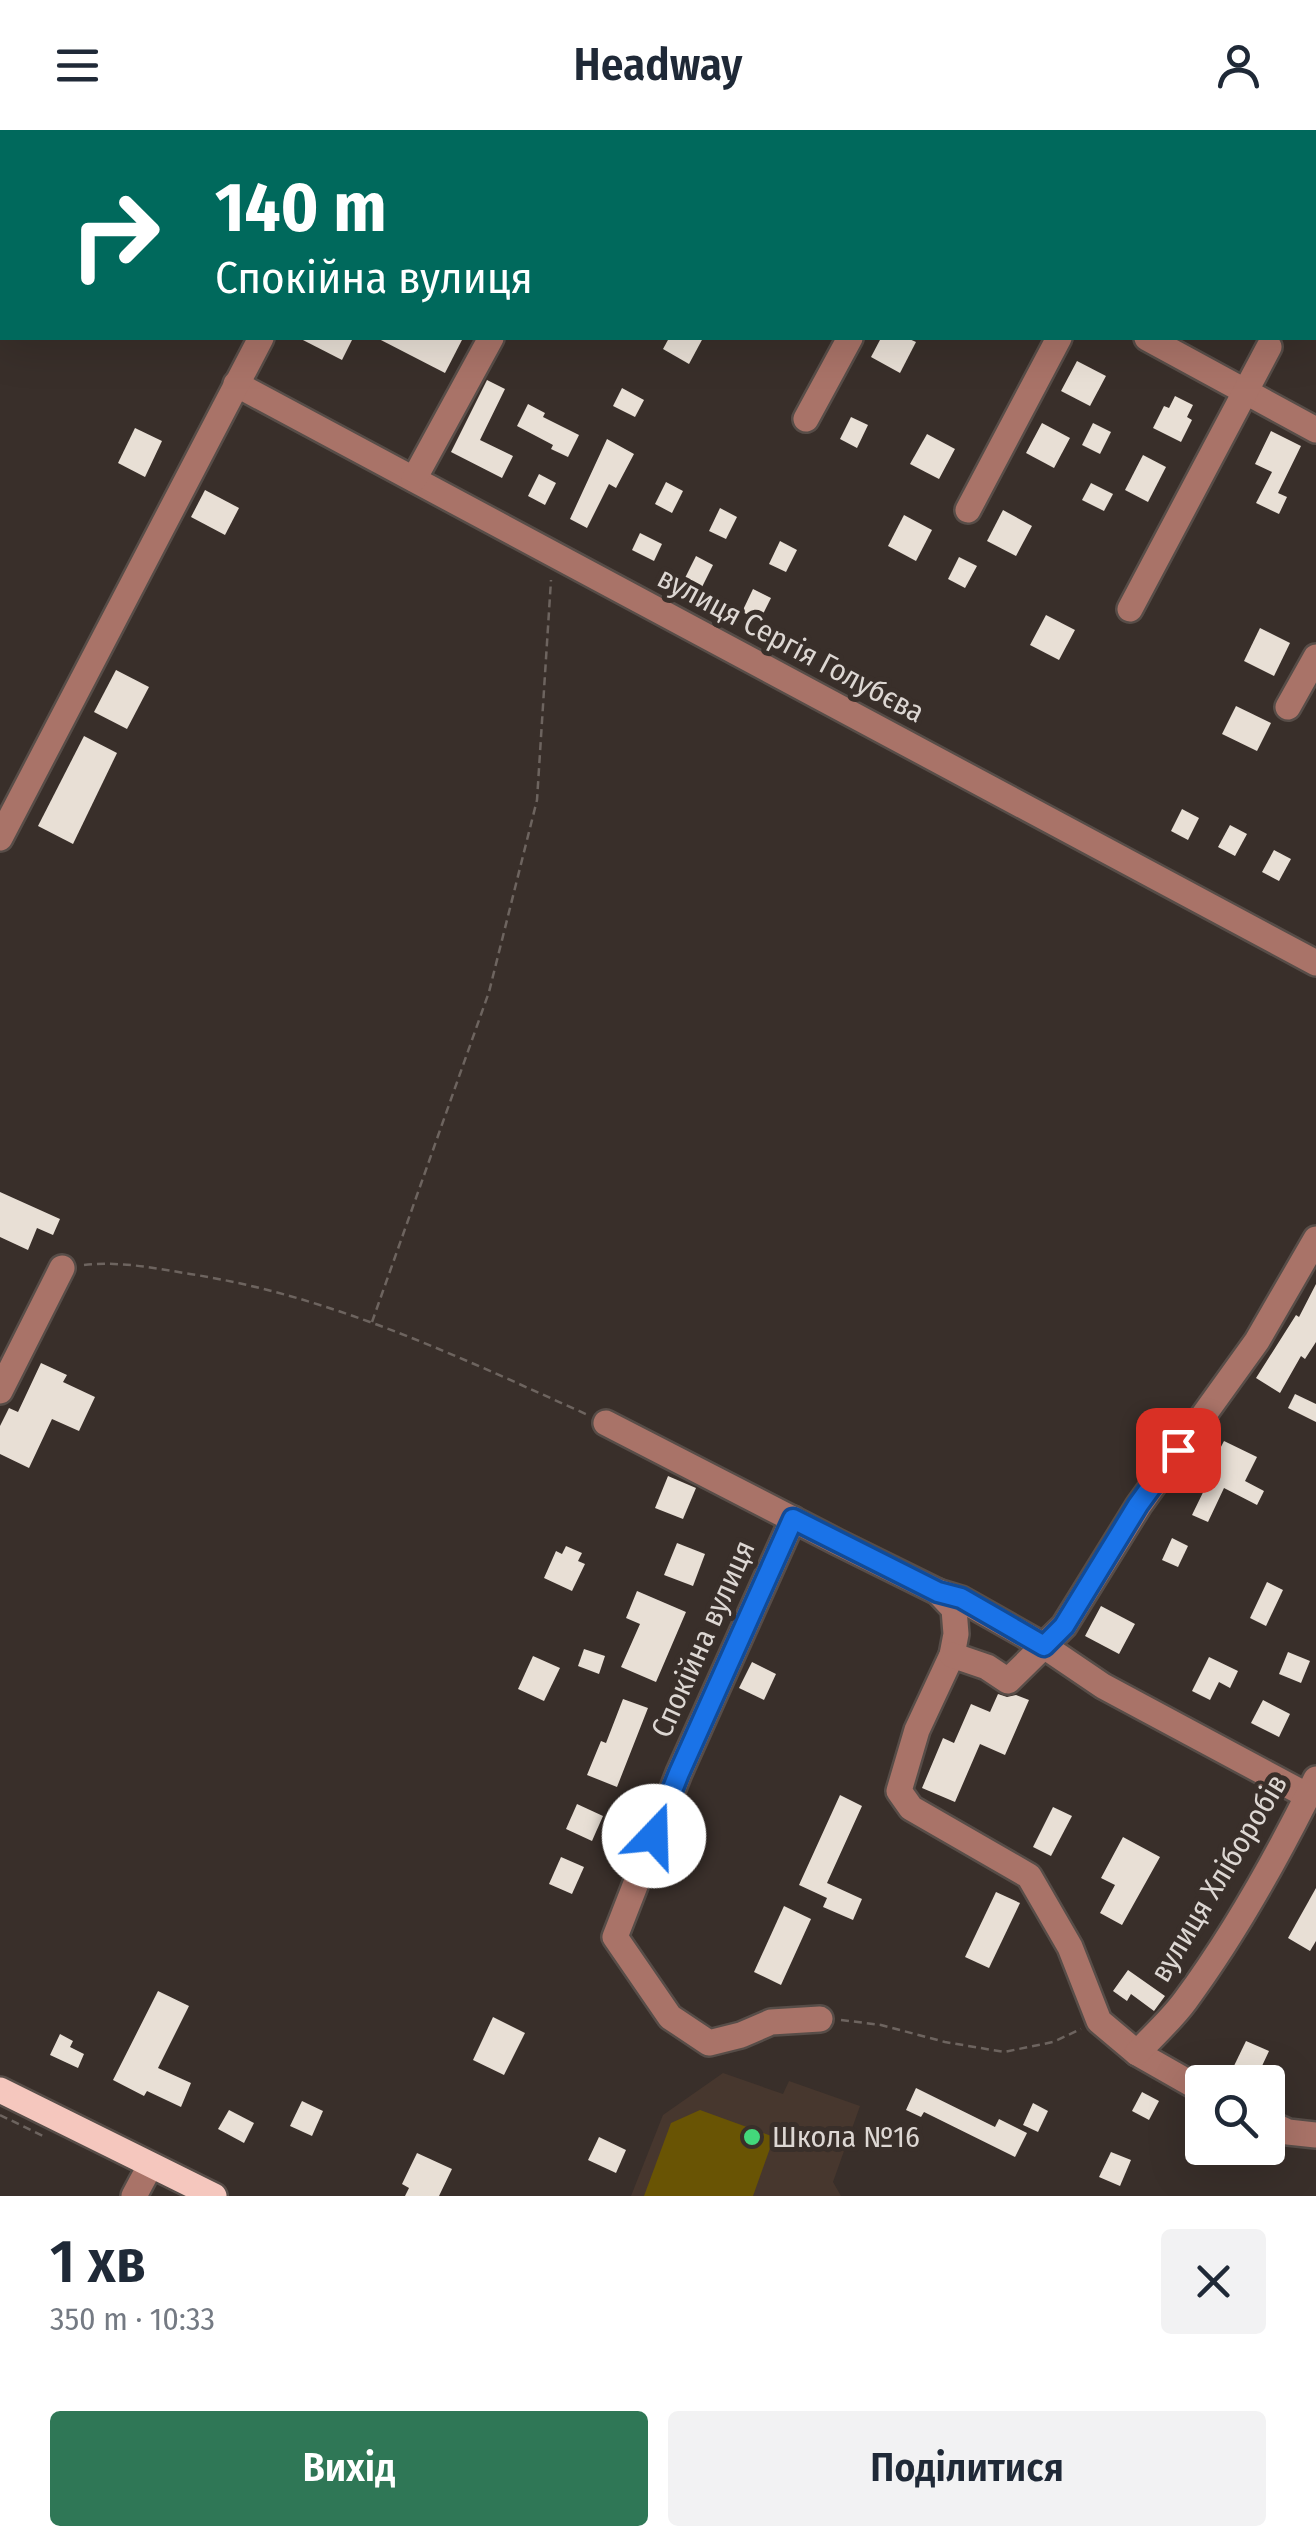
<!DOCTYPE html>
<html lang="uk">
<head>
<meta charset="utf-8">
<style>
  :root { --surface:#fff; --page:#f2f2f3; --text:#1f2937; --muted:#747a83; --accent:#2f7756 }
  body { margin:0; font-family:"Fira Sans Condensed",sans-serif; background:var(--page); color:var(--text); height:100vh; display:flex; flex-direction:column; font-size:38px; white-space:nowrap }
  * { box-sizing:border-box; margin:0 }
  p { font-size:32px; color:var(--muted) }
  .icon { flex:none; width:55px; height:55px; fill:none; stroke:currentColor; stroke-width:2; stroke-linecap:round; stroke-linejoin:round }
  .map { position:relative; height:2066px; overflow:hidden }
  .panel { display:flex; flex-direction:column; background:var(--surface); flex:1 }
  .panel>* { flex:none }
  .hud { position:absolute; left:0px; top:0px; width:1318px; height:210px; box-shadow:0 10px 40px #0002; background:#00695c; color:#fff; overflow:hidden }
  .fabs { position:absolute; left:1185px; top:1935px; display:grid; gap:20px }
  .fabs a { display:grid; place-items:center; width:100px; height:100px; border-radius:10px; background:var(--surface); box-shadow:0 10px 40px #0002; font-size:50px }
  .pin { position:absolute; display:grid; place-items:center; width:85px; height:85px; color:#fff; margin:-42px; border-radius:20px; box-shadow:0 5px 15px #0006 }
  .me { position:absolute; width:110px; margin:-55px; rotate:21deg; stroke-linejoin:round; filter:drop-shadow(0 0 8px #0008) }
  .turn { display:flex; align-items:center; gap:35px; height:210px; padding:0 50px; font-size:45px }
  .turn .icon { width:130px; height:130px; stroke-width:2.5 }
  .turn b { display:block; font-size:70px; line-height:85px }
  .round { display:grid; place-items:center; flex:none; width:105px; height:105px; border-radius:10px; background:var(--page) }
  .summary { display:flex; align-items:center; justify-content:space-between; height:170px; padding:0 50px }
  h1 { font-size:60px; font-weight:600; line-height:75px }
  .cta { display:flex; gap:20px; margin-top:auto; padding:20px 50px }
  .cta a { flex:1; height:115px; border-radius:10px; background:var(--accent); color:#fff; font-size:40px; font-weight:600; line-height:115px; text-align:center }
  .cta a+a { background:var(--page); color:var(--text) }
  header { display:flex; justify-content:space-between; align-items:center; height:130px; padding:0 50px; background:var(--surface); font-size:45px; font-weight:600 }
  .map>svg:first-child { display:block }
</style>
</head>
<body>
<header><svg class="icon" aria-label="menu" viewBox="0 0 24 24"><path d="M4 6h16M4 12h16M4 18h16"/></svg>Headway<svg class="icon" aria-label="person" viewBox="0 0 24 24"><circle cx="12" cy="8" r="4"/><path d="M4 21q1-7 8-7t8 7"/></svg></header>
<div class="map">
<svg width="1316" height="2066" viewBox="0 0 1316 2066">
  <rect width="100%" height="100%" fill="#392f2a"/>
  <!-- built -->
  <polygon fill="#47372e" points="723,1943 783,1964 789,1951 860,1976 833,2052 841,2066 631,2066 663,1985"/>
  <!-- green -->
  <polygon fill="#695404" points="700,1980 774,2007 753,2066 644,2066 671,1993"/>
  <!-- building -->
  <g fill="#e8dfd5">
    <polygon points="299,208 353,208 342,230"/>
    <polygon points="377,208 463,208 445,243"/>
    <polygon points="669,208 703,208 689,234 663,219"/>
    <polygon points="881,208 907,208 916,212 900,243 871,227"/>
    <polygon points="1077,231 1106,246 1090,276 1061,261"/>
    <polygon points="487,250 505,259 480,310 513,326 502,348 451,322"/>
    <polygon points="622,258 644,270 635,287 613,276"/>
    <polygon points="1175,266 1193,275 1187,287 1192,290 1181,312 1153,298 1164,276 1169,278"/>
    <polygon points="528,274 545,283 543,287 579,305 568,327 551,319 553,315 517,296"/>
    <polygon points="851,287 868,295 857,318 840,309"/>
    <polygon points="1042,293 1070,308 1054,338 1026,323"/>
    <polygon points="1093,293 1111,302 1100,324 1082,315"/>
    <polygon points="135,298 162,311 145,347 118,333"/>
    <polygon points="1271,301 1301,316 1278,363 1287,367 1279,384 1256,373 1272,342 1255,334"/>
    <polygon points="927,304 955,319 939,349 910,334"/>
    <polygon points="607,309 634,324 616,358 609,354 587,398 570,389"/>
    <polygon points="1143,325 1166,337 1148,372 1125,360"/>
    <polygon points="539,344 556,353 545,375 528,366"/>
    <polygon points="666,352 683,361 672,383 655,374"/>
    <polygon points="1091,353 1113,364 1104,381 1082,370"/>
    <polygon points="205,360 239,378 225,405 191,387"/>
    <polygon points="720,378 737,387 726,409 709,401"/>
    <polygon points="1003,380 1032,396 1016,426 987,411"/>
    <polygon points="904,385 932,400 916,431 888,416"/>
    <polygon points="640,403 662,414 654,431 632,420"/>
    <polygon points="780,411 797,420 786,442 769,434"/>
    <polygon points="696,426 713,435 702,457 685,448"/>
    <polygon points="959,427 977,436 965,458 948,449"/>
    <polygon points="753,459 771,468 760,490 742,482"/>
    <polygon points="1046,485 1075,500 1059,530 1030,515"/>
    <polygon points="1260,498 1290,513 1274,546 1244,531"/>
    <polygon points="116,540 149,557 127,599 94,582"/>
    <polygon points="1236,576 1271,593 1257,621 1222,604"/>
    <polygon points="84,606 117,623 73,714 38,696"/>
    <polygon points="1182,679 1199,688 1188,710 1171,701"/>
    <polygon points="1230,695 1247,704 1235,726 1218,717"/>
    <polygon points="1274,720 1291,729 1279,751 1262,742"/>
    <polygon points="0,1062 60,1089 53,1105 37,1098 28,1120 0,1107"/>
    <polygon points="1316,1154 1316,1212 1305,1229 1301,1226 1280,1263 1256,1248 1296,1185 1299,1187"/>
    <polygon points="41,1233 67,1245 63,1252 95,1267 79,1301 52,1289 29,1338 0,1324 0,1296 9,1278 18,1282"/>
    <polygon points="1295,1264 1316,1274 1316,1292 1288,1278"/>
    <polygon points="1224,1311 1257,1327 1245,1351 1264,1361 1257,1375 1224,1358 1208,1392 1192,1385 1210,1348 1206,1346"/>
    <polygon points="668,1346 696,1358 683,1389 655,1378"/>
    <polygon points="1172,1408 1188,1416 1178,1437 1162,1430"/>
    <polygon points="677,1413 705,1424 693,1456 664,1445"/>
    <polygon points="566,1416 582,1423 578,1431 585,1434 572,1461 544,1448 556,1421 562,1424"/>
    <polygon points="1267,1452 1283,1460 1266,1496 1250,1488"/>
    <polygon points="637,1461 686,1482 656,1552 621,1537 640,1494 626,1488"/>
    <polygon points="1101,1476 1135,1494 1119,1524 1085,1506"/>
    <polygon points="584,1519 605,1526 599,1544 578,1536"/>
    <polygon points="1288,1522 1310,1531 1301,1553 1279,1544"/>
    <polygon points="533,1526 560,1538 544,1571 518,1559"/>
    <polygon points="1209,1527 1238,1541 1230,1558 1219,1552 1210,1570 1192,1561"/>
    <polygon points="752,1532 776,1544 764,1570 739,1558"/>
    <polygon points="998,1564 1007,1567 1016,1565 1029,1570 1005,1625 980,1614 955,1672 922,1658 943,1608 954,1613 971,1574 990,1582"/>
    <polygon points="623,1569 648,1578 617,1657 587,1645 601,1611 606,1613"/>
    <polygon points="1263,1570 1290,1584 1279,1607 1251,1593"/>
    <polygon points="840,1665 862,1676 827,1753 862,1769 853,1790 823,1777 827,1768 799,1755"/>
    <polygon points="577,1674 603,1686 592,1711 566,1699"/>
    <polygon points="1053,1677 1072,1686 1051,1726 1033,1717"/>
    <polygon points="1123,1707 1160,1727 1122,1795 1100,1783 1115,1755 1101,1748"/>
    <polygon points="561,1727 584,1737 572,1764 549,1754"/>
    <polygon points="1316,1758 1316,1811 1310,1821 1288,1808"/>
    <polygon points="996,1762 1020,1773 989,1838 965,1827"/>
    <polygon points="784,1776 811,1789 781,1855 754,1842"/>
    <polygon points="1128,1840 1165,1866 1154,1881 1131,1864 1127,1871 1113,1861"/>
    <polygon points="158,1861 189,1876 158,1938 191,1953 181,1977 147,1961 144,1966 113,1950"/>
    <polygon points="493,1887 525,1903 504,1945 473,1930"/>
    <polygon points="60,1904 73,1911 70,1917 84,1924 78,1938 50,1925"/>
    <polygon points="1246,1911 1269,1921 1255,1951 1232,1940"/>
    <polygon points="916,1958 995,1997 999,1989 1027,2003 1015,2027 924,1982 921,1987 906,1980"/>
    <polygon points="1142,1962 1159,1971 1149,1990 1132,1981"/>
    <polygon points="302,1971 323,1981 312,2006 290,1996"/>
    <polygon points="1033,1973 1048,1981 1038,2002 1023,1995"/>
    <polygon points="229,1980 254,1993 244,2013 218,1999"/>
    <polygon points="599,2007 626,2020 616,2043 588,2030"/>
    <polygon points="1111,2022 1131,2030 1120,2056 1099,2047"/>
    <polygon points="417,2023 452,2039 439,2066 405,2066 409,2058 402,2054"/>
  </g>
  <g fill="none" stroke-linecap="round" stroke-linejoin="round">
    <defs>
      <g id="minor">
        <polyline points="766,0 771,2"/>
        <polyline points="138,2 139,0"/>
        <polyline points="370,2 372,0"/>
        <polyline points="615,2 616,0"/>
        <polyline points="961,2 962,0"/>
        <polyline points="1147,208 1316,300"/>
        <polyline points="236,254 1316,833"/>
        <polyline points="806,289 850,208"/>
        <polyline points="414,349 491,208"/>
        <polyline points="968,380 1059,208"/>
        <polyline points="1130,479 1269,217"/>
        <polyline points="1288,577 1316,527"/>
        <polyline points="0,708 261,208"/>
        <polyline points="0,1261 62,1138"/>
        <polyline points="606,1293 837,1412 938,1462 961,1469 1044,1516 1103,1556 1308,1666"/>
        <polyline points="793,1389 679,1643 615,1807 670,1887 709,1913 741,1905 771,1892 820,1889"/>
        <polyline points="938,1462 954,1479 956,1504 952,1525 917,1600 899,1661 911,1678 1029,1746 1070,1817 1099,1891 1137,1923 1202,1960"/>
        <polyline points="952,1525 987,1537 1008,1551 1064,1496 1139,1375 1257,1211 1316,1109"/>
        <path d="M1137,1923C1153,1906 1171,1890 1185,1871C1236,1802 1278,1726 1316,1649"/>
        <polyline points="1268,1993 1288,2002 1316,2005"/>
        <polyline points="134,2066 150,2036"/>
      </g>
      <polyline id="major" points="0,1960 214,2066"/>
    </defs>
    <!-- minor casing -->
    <use href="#minor" stroke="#574d48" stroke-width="30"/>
    <!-- major casing -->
    <use href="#major" stroke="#574d48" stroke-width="30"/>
    <!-- path -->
    <g stroke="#6d645f" stroke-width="2.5" stroke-dasharray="8 5" stroke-linecap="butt">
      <polyline points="0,82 2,84"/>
      <path d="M84,1135C120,1131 154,1138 190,1144C332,1166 459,1227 588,1285"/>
      <polyline points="372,1192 489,862 537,670 551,450"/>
      <polyline points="841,1890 881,1895 945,1912 1004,1922 1053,1912 1081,1899"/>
      <polyline points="0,1985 45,2007"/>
    </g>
    <!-- minor -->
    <use href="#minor" stroke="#a97368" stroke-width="25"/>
    <!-- major -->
    <use href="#major" stroke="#f5c7be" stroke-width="25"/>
  </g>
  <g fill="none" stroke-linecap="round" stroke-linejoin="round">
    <defs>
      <polyline id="route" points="654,1706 679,1643 793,1389 938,1462 961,1468 1044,1516 1064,1496 1138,1375 1178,1320"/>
    </defs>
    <!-- route casing -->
    <use href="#route" stroke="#114b97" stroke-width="25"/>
    <!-- route -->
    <use href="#route" stroke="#1a73e8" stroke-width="18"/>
  </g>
  <!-- markers -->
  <circle fill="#43d77b" stroke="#392f2a" stroke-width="4" cx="752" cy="2007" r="10"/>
  <g text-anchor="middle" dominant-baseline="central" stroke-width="10" stroke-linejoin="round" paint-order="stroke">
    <!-- street labels -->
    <g font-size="30" fill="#ddd7d3" stroke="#392f2a">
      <text transform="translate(791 515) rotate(28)">вулиця Сергія Голубєва</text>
      <text transform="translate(703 1509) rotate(-66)">Спокійна вулиця</text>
      <text transform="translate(1219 1748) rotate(-59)">вулиця Хліборобів</text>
    </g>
    <!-- poi labels -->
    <g font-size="30" fill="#ddd7d3" stroke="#392f2a" text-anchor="start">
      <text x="772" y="2007">Школа №16</text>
    </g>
  </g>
</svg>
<div class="fabs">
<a><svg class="icon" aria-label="search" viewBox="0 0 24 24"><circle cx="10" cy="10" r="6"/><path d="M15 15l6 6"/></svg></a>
</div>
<div class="pin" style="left:1178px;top:1320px;background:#d93025"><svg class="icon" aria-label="arrive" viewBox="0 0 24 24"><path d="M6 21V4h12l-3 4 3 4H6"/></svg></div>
<svg class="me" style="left:654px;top:1706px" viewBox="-20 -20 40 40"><circle r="19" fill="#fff"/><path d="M0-13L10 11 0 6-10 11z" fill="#1a73e8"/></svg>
<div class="hud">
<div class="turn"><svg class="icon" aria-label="right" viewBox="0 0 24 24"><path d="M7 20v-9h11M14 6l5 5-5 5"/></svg><div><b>140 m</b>Спокійна вулиця</div></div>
</div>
</div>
<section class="panel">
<div class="summary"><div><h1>1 хв</h1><p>350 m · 10:33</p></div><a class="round"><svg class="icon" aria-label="close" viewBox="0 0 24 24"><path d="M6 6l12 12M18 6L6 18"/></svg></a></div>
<div class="cta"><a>Вихід</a><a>Поділитися</a></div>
</section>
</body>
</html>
